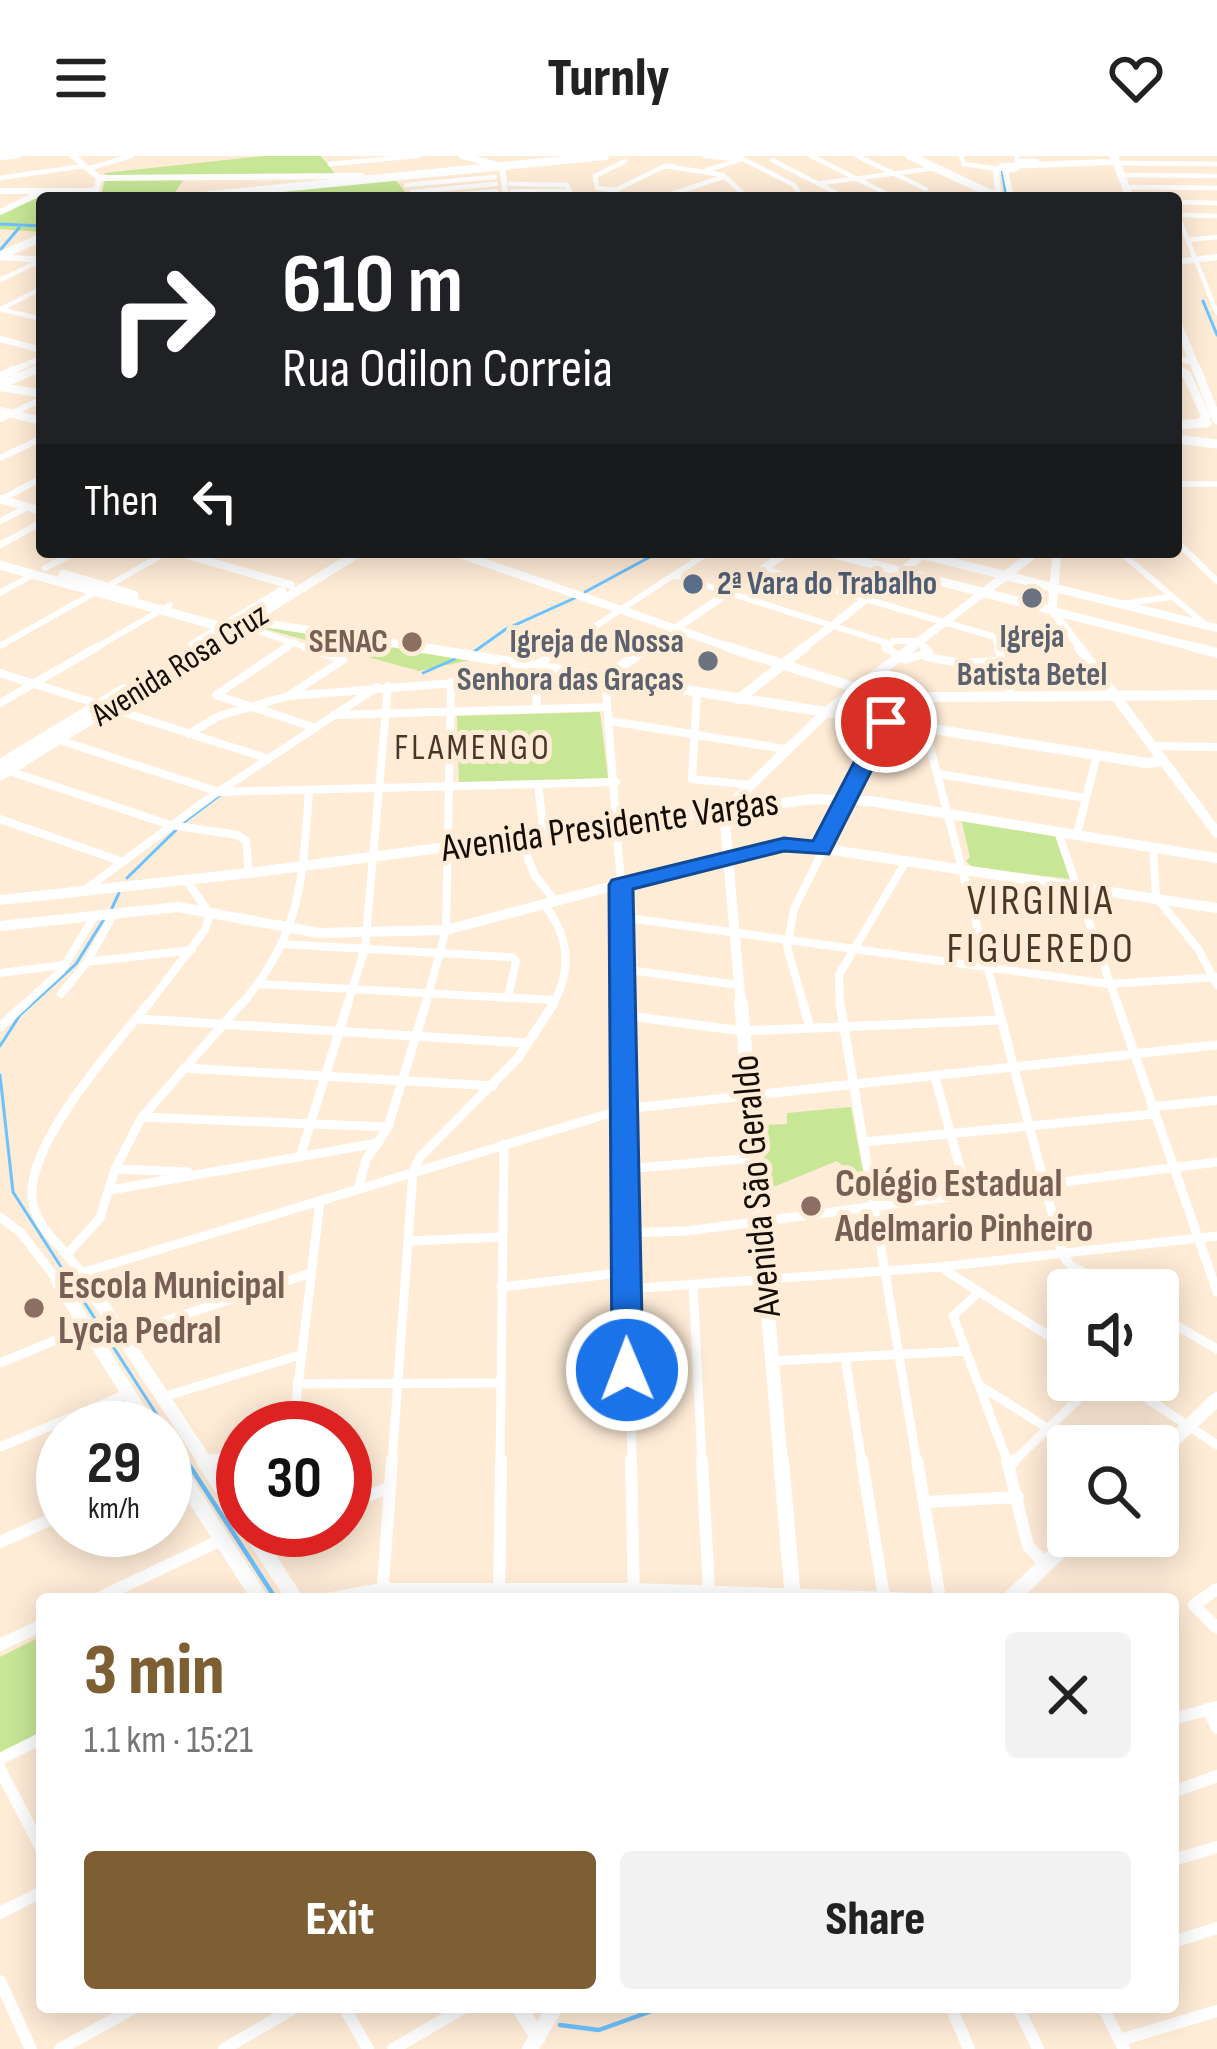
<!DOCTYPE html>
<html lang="en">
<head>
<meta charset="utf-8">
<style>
  :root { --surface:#fff; --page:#f2f2f2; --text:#222; --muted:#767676; --accent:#7d5f33 }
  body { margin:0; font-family:"Sofia Sans Condensed",sans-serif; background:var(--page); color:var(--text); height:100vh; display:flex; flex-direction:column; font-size:45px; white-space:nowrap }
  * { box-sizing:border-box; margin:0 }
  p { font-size:39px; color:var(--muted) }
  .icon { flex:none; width:66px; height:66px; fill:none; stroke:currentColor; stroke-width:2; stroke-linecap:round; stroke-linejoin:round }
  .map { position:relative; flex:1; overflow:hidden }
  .details { position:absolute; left:36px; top:1437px; width:1143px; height:420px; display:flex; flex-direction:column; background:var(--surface); border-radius:12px; box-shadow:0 6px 30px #0003 }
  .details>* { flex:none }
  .banner { position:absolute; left:36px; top:36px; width:1146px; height:366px; border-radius:12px; box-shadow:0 6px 30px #0003; background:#202124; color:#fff; overflow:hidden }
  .buttons { position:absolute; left:1047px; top:1113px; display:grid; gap:24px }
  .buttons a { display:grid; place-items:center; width:132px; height:132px; border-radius:12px; background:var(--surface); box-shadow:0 6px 30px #0003; font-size:60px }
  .speed { position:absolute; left:36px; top:1245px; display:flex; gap:24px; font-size:60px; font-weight:700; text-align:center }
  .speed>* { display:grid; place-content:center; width:156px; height:156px; border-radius:50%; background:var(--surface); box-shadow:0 6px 30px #0003; line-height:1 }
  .speed small { font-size:30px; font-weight:400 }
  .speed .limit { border:18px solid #d22; background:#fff; color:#111 }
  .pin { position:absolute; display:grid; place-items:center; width:102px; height:102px; color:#fff; margin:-51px; border:6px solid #fff; border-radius:50%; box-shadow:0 3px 12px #0007 }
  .me { position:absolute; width:132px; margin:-66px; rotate:359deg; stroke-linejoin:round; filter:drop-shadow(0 0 9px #0008) }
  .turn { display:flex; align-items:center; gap:42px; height:252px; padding:0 48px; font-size:54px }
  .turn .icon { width:156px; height:156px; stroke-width:2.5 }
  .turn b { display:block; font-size:84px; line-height:102px }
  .then { display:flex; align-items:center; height:114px; padding:0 48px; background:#0003; gap:24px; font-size:45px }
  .round { display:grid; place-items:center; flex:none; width:126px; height:126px; border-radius:12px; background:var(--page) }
  .head { display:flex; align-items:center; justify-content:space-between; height:204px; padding:0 48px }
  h1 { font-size:72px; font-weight:800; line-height:90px; color:var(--accent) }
  .primary-button { display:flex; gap:24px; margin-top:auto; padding:24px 48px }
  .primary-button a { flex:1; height:138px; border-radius:12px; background:var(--accent); color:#fff; font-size:48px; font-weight:800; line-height:138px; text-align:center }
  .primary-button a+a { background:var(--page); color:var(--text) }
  header { display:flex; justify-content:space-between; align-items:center; height:156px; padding:0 48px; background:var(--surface); font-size:54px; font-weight:800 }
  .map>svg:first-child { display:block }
</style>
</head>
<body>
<header><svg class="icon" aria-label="menu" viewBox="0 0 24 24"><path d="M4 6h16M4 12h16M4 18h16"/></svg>Turnly<svg class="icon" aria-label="heart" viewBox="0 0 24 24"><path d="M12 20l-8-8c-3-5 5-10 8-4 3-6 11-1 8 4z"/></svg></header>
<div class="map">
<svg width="1217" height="1893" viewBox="0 0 1217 1893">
  <rect width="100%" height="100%" fill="#ffecd7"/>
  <!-- green -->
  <g fill="#c7e696">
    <polygon points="264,0 321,0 336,19 107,21 104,17"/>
    <polygon points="394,22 410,42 195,42"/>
    <polygon points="184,23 174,38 157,42 42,42 42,76 0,73 0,58 43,36 102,36 105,24"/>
    <polygon points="265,469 471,504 419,515 262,472"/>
    <polygon points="600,556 608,622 459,628 457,560"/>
    <polygon points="956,664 1055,677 1070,723 972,711 966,705 970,701 962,666"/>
    <polygon points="851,951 865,1027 837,1005 766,1034 762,969 787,968 787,957"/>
    <polygon points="42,1480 42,1579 0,1600 0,1501"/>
  </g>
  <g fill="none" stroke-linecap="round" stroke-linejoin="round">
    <!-- stream-far1 -->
    <g stroke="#6cc2fe" stroke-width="3">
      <polyline points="1002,13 1006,39"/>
      <polyline points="0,68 42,70"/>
      <polyline points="1,93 19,72"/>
      <polyline points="1203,145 1217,179"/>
      <polyline points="585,436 659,396"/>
      <polyline points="475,495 506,473 577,441"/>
      <polyline points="423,517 455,503"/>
      <polyline points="184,666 220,639"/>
      <polyline points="127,722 177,673"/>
      <polyline points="112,752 119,737"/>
      <polyline points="0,890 20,859 76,808 104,763"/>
      <polyline points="0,919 13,1036 63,1114"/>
      <polyline points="72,1127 188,1307"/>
    </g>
    <!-- stream -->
    <g stroke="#6cc2fe" stroke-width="4.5">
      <polyline points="186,1304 276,1443"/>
      <polyline points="560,1869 599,1874 663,1851"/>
    </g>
    <!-- street-far4 -->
    <g stroke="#fff" stroke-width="4.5">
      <polyline points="705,0 736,3"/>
      <polyline points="737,0 794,29 802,42"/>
      <polyline points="811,0 885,37"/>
      <polyline points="857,0 926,33"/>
      <polyline points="961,0 964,8 998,13"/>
      <polyline points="1017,0 1017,5 1037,5"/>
      <polyline points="0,2 18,0"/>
      <polyline points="772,4 844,41 909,42"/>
      <polyline points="1117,7 1217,8"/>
      <polyline points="330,8 418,0"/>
      <polyline points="618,9 625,5 595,20 597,32 618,34"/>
      <polyline points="674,10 665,10 723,19 748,42"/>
      <polyline points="87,13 131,0"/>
      <polyline points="707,14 742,3"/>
      <polyline points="1120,19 1217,20"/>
      <polyline points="0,22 84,10"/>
      <polyline points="822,27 936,12"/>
      <polyline points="510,28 567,29 570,35 512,35"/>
      <polyline points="406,29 495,21"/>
      <polyline points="1125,31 1217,32"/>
      <polyline points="412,36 496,28"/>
      <polyline points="423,42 496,35"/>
      <polyline points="599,42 665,10"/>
      <polyline points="660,42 723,21"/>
      <polyline points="1176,46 1217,47"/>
      <polyline points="1176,55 1217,157"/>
      <polyline points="1176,59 1217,60"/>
      <polyline points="1188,84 1217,81"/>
      <polyline points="0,124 42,104"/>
      <polyline points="0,153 42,163"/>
      <polyline points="1,153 42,132"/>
    </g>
    <!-- street-far3 -->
    <g stroke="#fff" stroke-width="6">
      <polyline points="0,263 42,243"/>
      <polyline points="0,302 42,282"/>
      <polyline points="1176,328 1217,328"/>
      <polyline points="0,344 42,322"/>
      <polyline points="0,365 24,353"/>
      <polyline points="1176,385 1217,425"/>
      <polyline points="0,389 42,366"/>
      <polyline points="1120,396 1207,470"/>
      <polyline points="45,412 76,396"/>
      <polyline points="763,413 995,481 999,494"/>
      <polyline points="673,419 887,487"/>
      <polyline points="106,431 167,396"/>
      <polyline points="0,437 34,418"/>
      <polyline points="1119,448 1173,441"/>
      <polyline points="244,470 314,494"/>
      <polyline points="0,490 94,437"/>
      <polyline points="92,494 170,449"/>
      <polyline points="282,494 294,486"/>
      <polyline points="559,494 709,396"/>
      <polyline points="886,494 893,485 918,485 927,494"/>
    </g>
    <!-- street-far2 -->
    <g stroke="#fff" stroke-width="8">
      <polyline points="287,491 216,539 316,572"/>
      <polyline points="885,491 905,504 929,496 924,491"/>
      <polyline points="998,491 1011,540"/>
      <polyline points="926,501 961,507 1002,505"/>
      <polyline points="0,517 98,548"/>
      <polyline points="605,521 621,729 623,850"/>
      <polyline points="697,536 692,623 751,629"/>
      <polyline points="288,540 570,518"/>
      <polyline points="0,547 97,491"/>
      <polyline points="110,552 269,603"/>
      <polyline points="537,553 535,510 564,491"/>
      <polyline points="334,559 606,551"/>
      <polyline points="610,565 785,593"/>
      <polyline points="925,572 998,850"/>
      <polyline points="188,578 219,560 288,540 343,504 305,491"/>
      <polyline points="59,584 219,636 616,626"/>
      <polyline points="1151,590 1217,591"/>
      <polyline points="9,615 170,669 238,679 246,685 249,717"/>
      <polyline points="938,618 1086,642"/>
      <polyline points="538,628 544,678"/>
      <polyline points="0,663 123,706"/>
      <polyline points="1058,676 1118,850"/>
      <polyline points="1077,678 1097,599"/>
      <polyline points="520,681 534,718 556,746"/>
      <polyline points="1153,691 1156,741 1199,794 1217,829"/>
      <polyline points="86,733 212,640 377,531"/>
      <path d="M545,749C569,782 573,813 552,850"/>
      <polyline points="621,761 1109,828 1217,821"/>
      <polyline points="281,788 512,801 516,805 508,842"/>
      <polyline points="87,806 192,794"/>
      <polyline points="622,813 738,829"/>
      <polyline points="0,817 64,809"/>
      <polyline points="259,828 553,844"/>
      <polyline points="61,838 87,806 114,757"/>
      <polyline points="23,850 62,814 95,759"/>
      <polyline points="147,850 205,774 210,758 186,724"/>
      <path d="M240,850C302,779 302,725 309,636"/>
      <polyline points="347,850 365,792 388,530"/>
      <polyline points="425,850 446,774 451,526"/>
      <polyline points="804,850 787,791 794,753 886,566"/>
      <polyline points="840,850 839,819 906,705"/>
    </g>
    <!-- street-far1 -->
    <g stroke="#fff" stroke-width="9">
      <path d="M149,847C116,888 20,994 33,1048C39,1075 66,1094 81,1117L624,953L1217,889"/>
      <polyline points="623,847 632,1307"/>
      <polyline points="803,847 810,872"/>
      <polyline points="840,847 917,1307"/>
      <polyline points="997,847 1063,1099 1070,1109 1115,1134"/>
      <polyline points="1117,847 1217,1136"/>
      <polyline points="622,859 742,875 1001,864"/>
      <polyline points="139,863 527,887"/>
      <polyline points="0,871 26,847"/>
      <polyline points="184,912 493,930"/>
      <polyline points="935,921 967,1037"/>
      <polyline points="1152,951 1217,944"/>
      <polyline points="142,961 388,971"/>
      <polyline points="864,986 1154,958"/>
      <polyline points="300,1001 348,847"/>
      <polyline points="115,1013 188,1016"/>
      <polyline points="626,1013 753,1002"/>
      <polyline points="358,1033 366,1004 388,971 426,847"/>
      <polyline points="110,1034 378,987"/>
      <polyline points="0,1061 21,1077 58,1125"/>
      <polyline points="626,1077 686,1075 1217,1006"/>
      <polyline points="409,1085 502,1081"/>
      <polyline points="69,1096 100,1062 115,1013 142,961 242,847"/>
      <polyline points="940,1111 1068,1192"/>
      <polyline points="693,1128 702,1307"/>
      <polyline points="501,1131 627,1116"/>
      <polyline points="627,1133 940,1111 1217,1080"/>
      <polyline points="979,1136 953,1160 1008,1307"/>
      <polyline points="1158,1159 1217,1193"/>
      <polyline points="122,1179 311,1117"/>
      <polyline points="845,1201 862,1307"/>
      <polyline points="773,1205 965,1195"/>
      <polyline points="0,1207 87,1171"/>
      <polyline points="1119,1224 1217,1289"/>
      <polyline points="297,1228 500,1227"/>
      <polyline points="979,1229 1076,1290"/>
      <polyline points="163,1241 300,1199"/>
      <polyline points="293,1272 320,1045"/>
      <polyline points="0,1291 127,1238"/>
      <polyline points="205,1307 243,1293"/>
      <polyline points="392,1307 413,1016 420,1001 518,902 554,847"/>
      <polyline points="500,1307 504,988"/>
      <polyline points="1012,1307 1098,1224"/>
    </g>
    <!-- street -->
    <g stroke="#fff" stroke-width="12">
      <polyline points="631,1304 634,1443"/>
      <polyline points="702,1304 709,1436"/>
      <polyline points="862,1304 884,1441"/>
      <polyline points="917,1304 940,1443"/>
      <polyline points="1007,1304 1028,1390 1046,1409"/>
      <polyline points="203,1308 213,1304"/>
      <polyline points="1009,1310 1015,1304"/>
      <polyline points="926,1346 1018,1341"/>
      <polyline points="345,1349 388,1332"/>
      <polyline points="257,1383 280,1374"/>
      <polyline points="0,1386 63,1358"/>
      <polyline points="1217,1433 1194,1449 1217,1472"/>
      <polyline points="97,1443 221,1384"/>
      <polyline points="327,1443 382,1433 633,1433 920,1443"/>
      <polyline points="382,1443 392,1304"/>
      <polyline points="499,1443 501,1304"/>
      <polyline points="0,1489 42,1469"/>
      <polyline points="1208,1553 1217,1572"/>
      <polyline points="1173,1563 1217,1551"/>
      <polyline points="0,1603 42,1582"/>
      <polyline points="0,1613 42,1694"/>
      <polyline points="1173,1636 1217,1620"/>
      <polyline points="1173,1704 1217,1691"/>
      <polyline points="0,1757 42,1736"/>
      <polyline points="1173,1786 1217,1772"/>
      <polyline points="0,1825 31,1893"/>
      <polyline points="344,1851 368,1893"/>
      <polyline points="951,1851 969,1893"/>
      <polyline points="1018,1851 1038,1893"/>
      <polyline points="1103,1851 1124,1893"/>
      <polyline points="1120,1884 1217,1855"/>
      <polyline points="60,1893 136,1851"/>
      <polyline points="224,1893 296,1851"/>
      <polyline points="393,1893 465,1851"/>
    </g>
    <!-- secondary-far4 -->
    <g stroke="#fff" stroke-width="6">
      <polyline points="73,0 99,22 362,20"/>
      <polyline points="462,0 494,8"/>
      <polyline points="502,10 506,42"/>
      <polyline points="0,35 90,35 97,33 99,22"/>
      <polyline points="982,40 998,37 996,16 1002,10 1111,6"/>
      <polyline points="1011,42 1005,14 1017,12"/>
      <polyline points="0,56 42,36"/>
      <polyline points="0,101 42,104"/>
      <polyline points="1176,106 1217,101"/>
      <polyline points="0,183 42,194"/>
      <polyline points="1176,203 1192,205"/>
      <polyline points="7,217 42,202"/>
      <polyline points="28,217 42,211"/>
    </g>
    <!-- secondary-far3 -->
    <g stroke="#fff" stroke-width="8">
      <polyline points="0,220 14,214"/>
      <polyline points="0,229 35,214"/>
      <polyline points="1,231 42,238"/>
      <polyline points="0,255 42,265"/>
      <polyline points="0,343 42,355"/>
      <polyline points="177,396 291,429"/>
      <polyline points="454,396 737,494"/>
      <polyline points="1055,432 1217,472"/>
      <polyline points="1052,454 1082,494"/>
      <polyline points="1053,455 1206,494"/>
      <polyline points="264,467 435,494"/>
      <polyline points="644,494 788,396"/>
      <polyline points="801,494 926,396"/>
      <polyline points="908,494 983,437"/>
    </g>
    <!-- secondary-far2 -->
    <g stroke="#fff" stroke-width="10">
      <polyline points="416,491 1147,607 1162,605"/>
      <polyline points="728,491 872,537 928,541 1217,539"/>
      <polyline points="1079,491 1217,677"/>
      <polyline points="1194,491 1217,497"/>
      <polyline points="605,521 649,491"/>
      <polyline points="739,543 805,491"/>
      <polyline points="0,744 249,717 813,643 870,645 1217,702"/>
      <polyline points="0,770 178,751 319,777 446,774 738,697 792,688 1217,752"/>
      <polyline points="741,850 724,655 825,557 912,491"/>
    </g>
    <!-- secondary-far1 -->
    <g stroke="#fff" stroke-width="14">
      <polyline points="741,847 781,1307"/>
      <polyline points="150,1272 58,1125 81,1117 206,1307"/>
      <polyline points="165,1294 173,1307"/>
      <polyline points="1158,1299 1217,1243"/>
    </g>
    <!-- secondary -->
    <g stroke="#fff" stroke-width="16">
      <polyline points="171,1304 260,1443"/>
      <polyline points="204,1304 243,1364"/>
      <polyline points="781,1304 793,1443"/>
      <polyline points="250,1374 295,1443"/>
      <polyline points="1010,1443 1075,1380"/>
      <polyline points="519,1851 538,1881"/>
      <polyline points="530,1893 555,1851"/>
    </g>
    <!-- primary-far2 -->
    <g stroke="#fff" stroke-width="8">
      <polyline points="910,0 1000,42"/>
      <polyline points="1114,0 1130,42"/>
      <polyline points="180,42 605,0"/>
      <polyline points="0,100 42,81"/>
      <polyline points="1176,164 1198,217"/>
      <polyline points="1176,213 1184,217"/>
    </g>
    <!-- primary-far1 -->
    <g stroke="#fff" stroke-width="9">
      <polyline points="1178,214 1187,219 1206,261 1200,267"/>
      <polyline points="1197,214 1217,264"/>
      <polyline points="1176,269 1207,267"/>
      <polyline points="1176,283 1217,288"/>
      <polyline points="826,396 1052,454 1057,396"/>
      <polyline points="912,396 1055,432"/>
      <polyline points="0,409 226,472"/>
      <polyline points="63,418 134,439"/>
      <polyline points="983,437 1036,396"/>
      <polyline points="193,489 282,435"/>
      <polyline points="202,494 360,396"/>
    </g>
    <!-- primary -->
    <g stroke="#fff" stroke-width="10">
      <polyline points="0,608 124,533"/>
      <polyline points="0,620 207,491"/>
    </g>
  </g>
  <!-- route -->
  <polygon fill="#1a73e8" stroke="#114b97" stroke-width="3" points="886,560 896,566 829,698 784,695 633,733 643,1214 638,1222 616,1222 612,1214 609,729 612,724 784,682 813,685 875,566"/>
  <!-- markers -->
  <circle fill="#5c6f8a" stroke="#ffecd7" stroke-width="4.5" cx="693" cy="428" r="12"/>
  <g fill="#6b7280" stroke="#ffecd7" stroke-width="4.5">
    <circle cx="1032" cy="442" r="12"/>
    <circle cx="708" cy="505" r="12"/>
  </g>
  <g fill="#8d6e63" stroke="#ffecd7" stroke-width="4.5">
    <circle cx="412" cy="486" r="12"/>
    <circle cx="811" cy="1050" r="12"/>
    <circle cx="34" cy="1152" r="12"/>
  </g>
  <g text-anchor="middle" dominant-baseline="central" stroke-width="10" stroke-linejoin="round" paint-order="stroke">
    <!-- far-service labels -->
    <g font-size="33" font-weight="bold" fill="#4e5e75" stroke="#ffecd7" text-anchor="start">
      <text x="717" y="428">2ª Vara do Trabalho</text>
    </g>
    <!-- far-worship labels -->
    <g font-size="33" font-weight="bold" fill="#5b616d" stroke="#ffecd7">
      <text x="1032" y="481">Igreja<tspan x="1032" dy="38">Batista Betel</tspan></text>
      <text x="684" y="486" text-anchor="end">Igreja de Nossa<tspan x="684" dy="38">Senhora das Graças</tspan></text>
    </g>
    <!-- far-education labels -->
    <g font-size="33" font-weight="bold" fill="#785e54" stroke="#ffecd7" text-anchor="end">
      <text x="388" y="486">SENAC</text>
    </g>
    <!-- far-street labels -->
    <g font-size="33" fill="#130d06" stroke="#ffecd7">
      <text transform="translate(180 509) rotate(-32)">Avenida Rosa Cruz</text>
    </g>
    <!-- far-neighbourhood labels -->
    <g font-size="36" letter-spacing="3" fill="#473827" stroke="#ffecd7">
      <text x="473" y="592">FLAMENGO</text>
    </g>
    <!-- street labels -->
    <g font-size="39" fill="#130d06" stroke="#ffecd7">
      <text transform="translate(610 670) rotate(-8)">Avenida Presidente Vargas</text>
      <text transform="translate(757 1030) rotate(-95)">Avenida São Geraldo</text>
    </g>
    <!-- education labels -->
    <g font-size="39" font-weight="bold" fill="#785e54" stroke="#ffecd7" text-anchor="start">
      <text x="835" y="1028">Colégio Estadual<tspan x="835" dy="45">Adelmario Pinheiro</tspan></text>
      <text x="58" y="1130">Escola Municipal<tspan x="58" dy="45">Lycia Pedral</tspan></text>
    </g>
    <!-- neighbourhood labels -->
    <g font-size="42" letter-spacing="3" fill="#473827" stroke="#ffecd7">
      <text x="1041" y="745">VIRGINIA<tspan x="1041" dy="48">FIGUEREDO</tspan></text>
    </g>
  </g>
</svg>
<div class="buttons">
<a><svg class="icon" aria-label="sound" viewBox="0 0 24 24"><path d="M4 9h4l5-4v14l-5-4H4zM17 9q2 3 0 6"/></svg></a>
<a><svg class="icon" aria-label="search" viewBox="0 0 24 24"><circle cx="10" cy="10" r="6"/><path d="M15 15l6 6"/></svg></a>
</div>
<div class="speed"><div>29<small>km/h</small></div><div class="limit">30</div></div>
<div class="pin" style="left:886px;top:566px;background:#d93025"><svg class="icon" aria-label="arrive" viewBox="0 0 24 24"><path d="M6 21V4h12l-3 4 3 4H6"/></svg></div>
<svg class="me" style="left:627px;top:1214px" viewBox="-20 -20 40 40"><circle r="17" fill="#1a73e8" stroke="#fff" stroke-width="3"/><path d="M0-11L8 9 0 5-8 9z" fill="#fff"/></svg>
<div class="banner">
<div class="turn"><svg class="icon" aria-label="right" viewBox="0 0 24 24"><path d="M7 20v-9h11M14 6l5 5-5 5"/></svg><div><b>610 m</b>Rua Odilon Correia</div></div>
<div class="then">Then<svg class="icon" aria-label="left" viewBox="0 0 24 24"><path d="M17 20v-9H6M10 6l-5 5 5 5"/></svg></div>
</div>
<section class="details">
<div class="head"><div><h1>3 min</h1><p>1.1 km · 15:21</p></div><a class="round"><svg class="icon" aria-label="close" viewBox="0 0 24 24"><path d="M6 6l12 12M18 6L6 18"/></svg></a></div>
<div class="primary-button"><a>Exit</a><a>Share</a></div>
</section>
</div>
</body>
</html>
